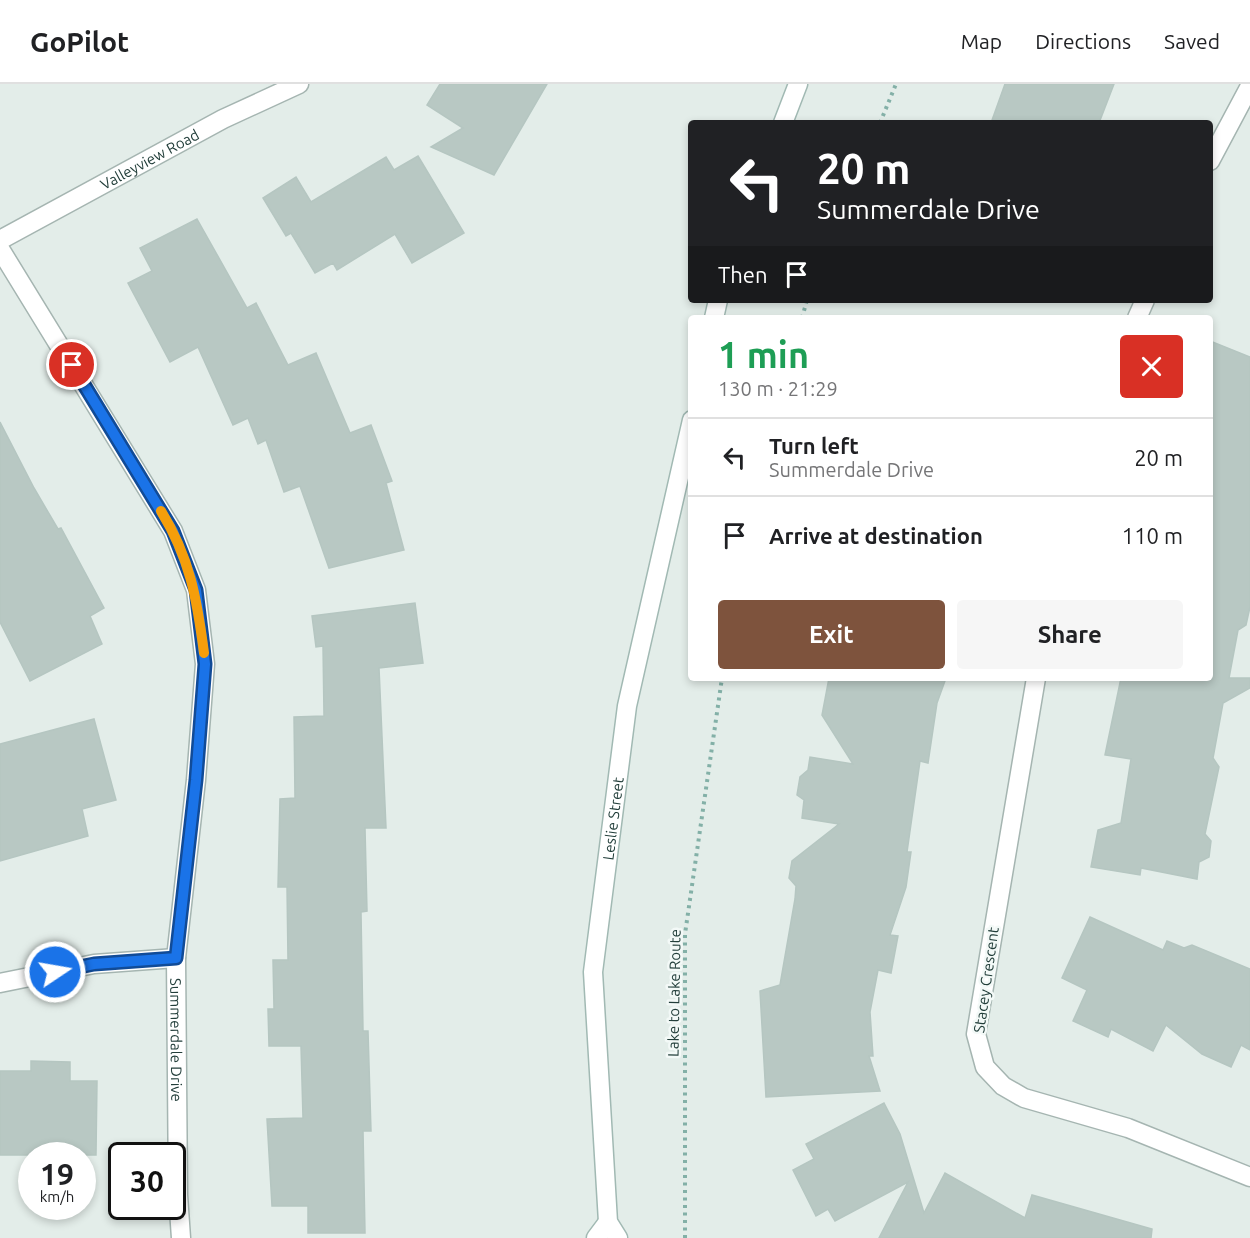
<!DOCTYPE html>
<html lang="en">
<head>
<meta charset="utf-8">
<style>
  :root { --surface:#fff; --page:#f6f6f6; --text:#202124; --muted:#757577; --line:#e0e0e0; --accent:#7e533d }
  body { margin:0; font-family:Ubuntu,sans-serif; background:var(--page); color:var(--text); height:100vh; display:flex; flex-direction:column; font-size:22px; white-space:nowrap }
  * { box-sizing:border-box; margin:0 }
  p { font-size:20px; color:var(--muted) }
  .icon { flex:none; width:33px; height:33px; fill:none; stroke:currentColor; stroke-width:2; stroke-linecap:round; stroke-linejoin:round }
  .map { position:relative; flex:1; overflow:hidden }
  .drawer { position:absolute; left:688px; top:231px; width:525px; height:366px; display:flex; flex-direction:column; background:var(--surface); border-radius:6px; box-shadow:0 3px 9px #0003 }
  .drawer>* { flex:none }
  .guide { position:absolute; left:688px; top:36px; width:525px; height:183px; border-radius:6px; box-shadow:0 3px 9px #0003; background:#202124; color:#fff; overflow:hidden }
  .speed { position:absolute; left:18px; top:1058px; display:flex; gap:12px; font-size:30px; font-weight:700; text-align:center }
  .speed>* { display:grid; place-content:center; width:78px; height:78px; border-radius:50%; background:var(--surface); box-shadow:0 3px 9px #0003; line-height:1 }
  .speed small { font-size:15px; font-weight:400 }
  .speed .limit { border:3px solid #111; border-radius:9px; background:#fff; color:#111 }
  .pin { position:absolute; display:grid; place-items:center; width:51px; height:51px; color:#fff; margin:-26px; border:3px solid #fff; border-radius:50%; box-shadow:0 2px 6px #0007 }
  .me { position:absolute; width:66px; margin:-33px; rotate:78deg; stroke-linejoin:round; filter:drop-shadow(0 0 4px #0008) }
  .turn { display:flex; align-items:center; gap:21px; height:126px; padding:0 30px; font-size:27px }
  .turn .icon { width:78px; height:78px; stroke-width:2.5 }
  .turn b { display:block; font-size:42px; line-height:51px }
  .then { display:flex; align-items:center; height:57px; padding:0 30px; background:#0003; gap:12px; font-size:22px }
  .round { display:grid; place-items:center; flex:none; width:63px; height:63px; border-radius:6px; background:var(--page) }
  .overview { display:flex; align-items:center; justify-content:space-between; height:102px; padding:0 30px }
  h1 { font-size:36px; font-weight:700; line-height:45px; color:#1e9e55 }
  .action { display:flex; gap:12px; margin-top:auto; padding:12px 30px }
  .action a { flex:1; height:69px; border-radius:6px; background:var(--accent); color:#fff; font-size:24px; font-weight:700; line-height:69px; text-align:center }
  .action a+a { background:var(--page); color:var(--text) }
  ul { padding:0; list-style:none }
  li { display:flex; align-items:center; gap:18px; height:78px; padding:0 30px; border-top:2px solid var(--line) }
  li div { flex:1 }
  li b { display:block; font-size:22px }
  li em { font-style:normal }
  header { display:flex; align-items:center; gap:36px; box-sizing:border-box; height:84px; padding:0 30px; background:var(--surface); border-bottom:2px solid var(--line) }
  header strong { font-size:28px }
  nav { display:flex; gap:33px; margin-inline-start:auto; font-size:21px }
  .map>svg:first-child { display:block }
</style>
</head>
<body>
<header>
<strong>GoPilot</strong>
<nav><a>Map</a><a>Directions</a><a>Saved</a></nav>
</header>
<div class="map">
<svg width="1250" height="1154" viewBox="0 0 1250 1154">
  <rect width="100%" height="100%" fill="#e3ede9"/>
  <!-- building -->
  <g fill="#b8c8c3" stroke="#b5c6c1" stroke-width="1.5">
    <polygon points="440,0 547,0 494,91 431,63 463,44 427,21"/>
    <polygon points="1005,0 1114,0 1099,39 991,39"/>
    <polygon points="418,72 464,149 412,179 395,150 337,186 333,179 315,189 291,149 286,152 263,114 296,93 311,118 386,73 394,86"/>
    <polygon points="197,135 247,224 256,219 288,281 316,269 350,349 371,341 392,397 386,399 404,466 329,484 300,402 284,408 266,356 258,360 248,334 233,341 198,263 170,278 128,199 152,187 140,164"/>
    <polygon points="1210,257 1250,273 1250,523 1246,541 1238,546 1229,594 1250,594 1250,604 1223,619 1213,674 1219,683 1205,750 1211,757 1209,773 1199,778 1197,795 1141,784 1140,791 1091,783 1098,746 1121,739 1131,675 1105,671 1121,594 1210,594"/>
    <polygon points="0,338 34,404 58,445 61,444 104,524 90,532 102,560 30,597 0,538"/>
    <polygon points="415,519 423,579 379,584 386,744 365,744 367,827 361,828 363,947 368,947 371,1047 363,1047 365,1149 308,1149 308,1122 272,1122 267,1035 303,1034 301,962 269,962 268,925 274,925 273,876 288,876 287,803 278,803 280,715 295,714 294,633 324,632 323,562 316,563 312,532"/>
    <polygon points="829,594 946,594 937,619 928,679 920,677 907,768 911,768 906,803 890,851 898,852 891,889 878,886 870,928 873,972 869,972 880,1007 766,1013 760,907 780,901 795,815 796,802 789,794 792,777 839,740 802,734 804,716 797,711 800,693 808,686 810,673 853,680 822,631"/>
    <polygon points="94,635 116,716 82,725 88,752 0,777 0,660"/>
    <polygon points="1090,833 1163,866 1167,857 1184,864 1192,861 1250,885 1250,966 1241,961 1231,983 1202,970 1166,941 1153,967 1111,945 1108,953 1073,937 1087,906 1062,894"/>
    <polygon points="31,977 70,978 70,997 97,997 96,1071 0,1071 0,987 31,987"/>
    <polygon points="884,1019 900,1050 924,1129 945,1089 1025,1134 1032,1111 1152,1145 1151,1154 879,1154 908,1098 835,1137 828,1125 816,1132 793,1086 814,1075 806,1060"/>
  </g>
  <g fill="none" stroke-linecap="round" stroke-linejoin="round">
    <defs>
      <g id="street">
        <polyline points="1210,77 1250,2"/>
        <path id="s1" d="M0,156L223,35L299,0"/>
        <path id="s2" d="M0,165L173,447L196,506L205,580L196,696L176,874L178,1111L181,1154"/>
        <polyline points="1137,234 1145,216"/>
        <polyline points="1036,594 976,950 985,983 1003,1002 1024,1014 1128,1044 1250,1093"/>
        <polyline points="0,899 94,880 176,874"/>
      </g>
      <g id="secondary">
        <polyline points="783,39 798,0"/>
        <polyline points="714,234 718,216"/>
        <polyline points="596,1154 608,1138"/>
        <path id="s3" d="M618,1154L608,1138L593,888L627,622L692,336"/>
      </g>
    </defs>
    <!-- street casing -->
    <use href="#street" stroke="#a5b5b1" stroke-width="21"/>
    <!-- secondary casing -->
    <use href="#secondary" stroke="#a1b9b3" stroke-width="21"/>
    <!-- path -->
    <g stroke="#83b0a7" stroke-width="4" stroke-dasharray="3 4.5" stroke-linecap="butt">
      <polyline points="880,39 896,0"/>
      <polyline points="802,234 807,216"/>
      <polyline points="685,1154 685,850 722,594"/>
    </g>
    <!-- street -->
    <use href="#street" stroke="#fff" stroke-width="18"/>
    <!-- secondary -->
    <use href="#secondary" stroke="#fff" stroke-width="18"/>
  </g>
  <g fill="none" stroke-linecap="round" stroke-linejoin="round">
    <defs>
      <polyline id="route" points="55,888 94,880 176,874 196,696 205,580 196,506 173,447 72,281"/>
    </defs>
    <!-- route casing -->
    <use href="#route" stroke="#114b97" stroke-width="15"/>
    <!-- route -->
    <use href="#route" stroke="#1a73e8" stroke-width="10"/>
    <!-- slow -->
    <path stroke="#f59e0b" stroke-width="10" d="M161,427C190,474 197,515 204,569"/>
  </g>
  <g text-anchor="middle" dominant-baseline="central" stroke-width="5" stroke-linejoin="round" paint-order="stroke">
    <!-- street labels -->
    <g font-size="15" fill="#223e3a" stroke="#f3f9f7">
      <text stroke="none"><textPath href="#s1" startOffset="170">Valleyview Road</textPath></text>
      <text stroke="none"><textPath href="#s3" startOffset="424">Leslie Street</textPath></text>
      <text transform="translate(986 896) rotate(-82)">Stacey Crescent</text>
      <text transform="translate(674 909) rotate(-89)">Lake to Lake Route</text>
      <text stroke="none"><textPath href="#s2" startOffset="846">Summerdale Drive</textPath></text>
    </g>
  </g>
</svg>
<div class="speed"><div>19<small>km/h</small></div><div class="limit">30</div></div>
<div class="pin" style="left:72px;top:281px;background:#d93025"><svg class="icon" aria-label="arrive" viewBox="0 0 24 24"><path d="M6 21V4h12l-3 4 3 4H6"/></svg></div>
<svg class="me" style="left:55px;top:888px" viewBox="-20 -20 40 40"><circle r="17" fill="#1a73e8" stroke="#fff" stroke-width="3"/><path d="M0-11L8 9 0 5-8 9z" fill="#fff"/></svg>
<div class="guide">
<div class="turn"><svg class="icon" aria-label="left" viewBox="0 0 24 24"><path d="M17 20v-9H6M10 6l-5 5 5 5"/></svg><div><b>20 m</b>Summerdale Drive</div></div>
<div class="then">Then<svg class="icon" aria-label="arrive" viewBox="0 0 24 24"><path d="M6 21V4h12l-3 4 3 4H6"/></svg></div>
</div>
<section class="drawer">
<div class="overview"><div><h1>1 min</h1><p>130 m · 21:29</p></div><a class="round" style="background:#d93025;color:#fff"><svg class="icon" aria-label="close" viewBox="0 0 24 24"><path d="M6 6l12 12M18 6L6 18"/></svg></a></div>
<ul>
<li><svg class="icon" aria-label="left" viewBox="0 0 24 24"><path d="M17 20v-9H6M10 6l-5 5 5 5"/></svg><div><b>Turn left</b><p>Summerdale Drive</p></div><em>20 m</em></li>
<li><svg class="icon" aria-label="arrive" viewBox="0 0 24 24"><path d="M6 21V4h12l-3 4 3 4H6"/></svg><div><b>Arrive at destination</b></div><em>110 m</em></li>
</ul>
<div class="action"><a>Exit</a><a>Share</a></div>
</section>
</div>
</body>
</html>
